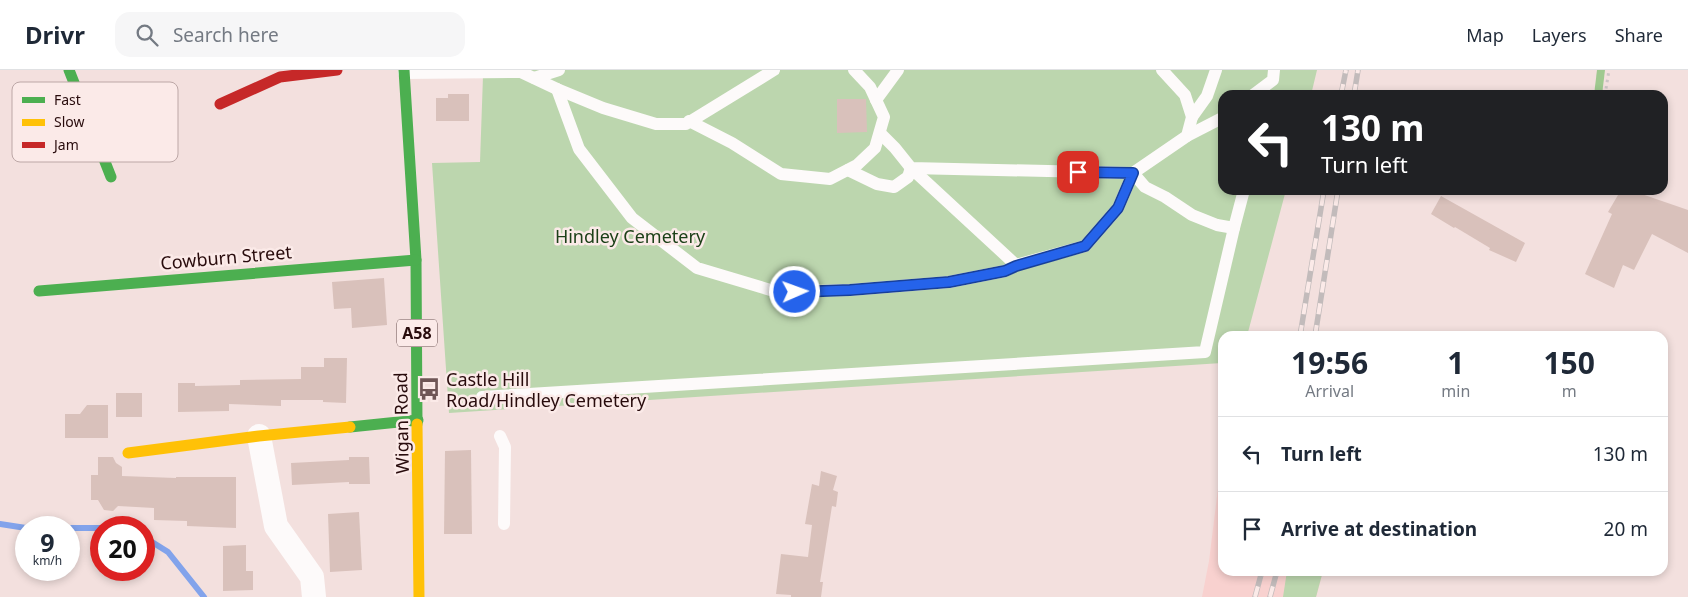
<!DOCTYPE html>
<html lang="en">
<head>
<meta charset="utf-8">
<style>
  :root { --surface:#fff; --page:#f6f6f7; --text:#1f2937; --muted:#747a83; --line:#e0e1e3 }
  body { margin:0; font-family:"Noto Sans",sans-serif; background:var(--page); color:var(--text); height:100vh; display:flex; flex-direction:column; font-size:19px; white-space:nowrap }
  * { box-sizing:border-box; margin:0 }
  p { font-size:16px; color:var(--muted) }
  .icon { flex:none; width:28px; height:28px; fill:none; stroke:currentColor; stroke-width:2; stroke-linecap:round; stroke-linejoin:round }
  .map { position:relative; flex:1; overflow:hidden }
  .side { position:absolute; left:1218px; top:261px; width:450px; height:245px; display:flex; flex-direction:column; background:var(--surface); border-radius:15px; box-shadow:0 2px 8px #0003 }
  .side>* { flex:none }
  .top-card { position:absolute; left:1218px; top:20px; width:450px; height:105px; border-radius:15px; box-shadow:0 2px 8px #0003; background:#202124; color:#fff; overflow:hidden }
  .speed { position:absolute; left:15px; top:446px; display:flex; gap:10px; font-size:25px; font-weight:700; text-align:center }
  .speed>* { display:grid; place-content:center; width:65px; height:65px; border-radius:50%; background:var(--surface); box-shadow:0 2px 8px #0003; line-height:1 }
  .speed small { font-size:12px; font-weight:400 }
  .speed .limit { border:8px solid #d22; background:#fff; color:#111 }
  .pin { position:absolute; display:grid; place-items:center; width:42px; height:42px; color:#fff; margin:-21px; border-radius:10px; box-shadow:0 2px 8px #0006 }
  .me { position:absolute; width:55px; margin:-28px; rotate:88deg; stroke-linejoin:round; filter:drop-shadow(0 0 4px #0008) }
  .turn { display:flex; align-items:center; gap:18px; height:105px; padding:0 20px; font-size:22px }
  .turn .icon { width:65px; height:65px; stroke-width:2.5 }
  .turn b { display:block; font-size:35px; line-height:42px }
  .eta { display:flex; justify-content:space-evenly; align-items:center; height:85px; text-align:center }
  .eta b { font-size:30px; font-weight:700; line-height:35px }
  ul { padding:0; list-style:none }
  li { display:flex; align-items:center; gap:15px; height:75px; padding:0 20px; border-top:1px solid var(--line) }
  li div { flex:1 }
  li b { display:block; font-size:19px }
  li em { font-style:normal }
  header { display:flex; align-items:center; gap:30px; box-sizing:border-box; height:70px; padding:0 25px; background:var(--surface); border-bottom:1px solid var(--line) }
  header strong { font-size:24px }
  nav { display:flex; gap:28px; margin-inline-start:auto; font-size:18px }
  .search { width:350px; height:45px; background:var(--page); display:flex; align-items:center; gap:12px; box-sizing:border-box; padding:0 18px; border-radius:15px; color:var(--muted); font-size:19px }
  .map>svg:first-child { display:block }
</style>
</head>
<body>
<header>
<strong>Drivr</strong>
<div class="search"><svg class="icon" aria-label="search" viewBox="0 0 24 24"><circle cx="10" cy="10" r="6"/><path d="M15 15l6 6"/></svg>Search here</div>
<nav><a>Map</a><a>Layers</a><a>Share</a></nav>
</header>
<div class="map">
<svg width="1688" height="527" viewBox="0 0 1688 527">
  <rect width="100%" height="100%" fill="#f3e0de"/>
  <!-- built -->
  <polygon fill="#f8d1cf" points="1222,386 1222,501 1323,501 1316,527 1202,527 1209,491"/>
  <!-- green -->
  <g fill="#bcd6ae">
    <polygon points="527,0 1317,0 1311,25 1222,25 1222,120 1286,120 1247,266 1222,266 1222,293 449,343 432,93 480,92 483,6"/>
    <polygon points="1287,501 1323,501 1316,527 1283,527"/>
  </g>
  <!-- forest -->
  <polygon fill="#9fc98f" points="1597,0 1605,0 1602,25 1594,25"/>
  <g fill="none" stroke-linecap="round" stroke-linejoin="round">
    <!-- stream -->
    <g stroke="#82a3eb" stroke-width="6">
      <polyline points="0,454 26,458"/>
      <polyline points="69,458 124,458"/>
      <polyline points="144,467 168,482 204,527"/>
    </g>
  </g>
  <!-- building -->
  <g fill="#d9c1bb">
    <polygon points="448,24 469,24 469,51 436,51 436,28 448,28"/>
    <polygon points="837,29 866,29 867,62 837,63"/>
    <polygon points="1621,120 1630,120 1688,140 1688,183 1652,164 1634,200 1623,195 1614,218 1585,204 1612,144 1608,142"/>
    <polygon points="1441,126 1525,173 1516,192 1489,180 1490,178 1455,157 1454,158 1431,144"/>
    <polygon points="384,208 387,255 352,258 351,238 334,239 332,212"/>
    <polygon points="324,288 347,288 346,333 323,332 323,330 281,330 281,336 229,334 229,341 178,342 178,313 195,313 195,316 240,315 240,310 301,309 301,297 324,297"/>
    <rect x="116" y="323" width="26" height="24"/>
    <polygon points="87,335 108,335 108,368 65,368 65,344 80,344"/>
    <polygon points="471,380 472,464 444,464 445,381"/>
    <polygon points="98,387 113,387 116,393 122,397 122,406 176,408 176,407 236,407 236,458 187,456 187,451 154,450 154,438 118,436 113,441 104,440 98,430 91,430 91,405 98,405"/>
    <polygon points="349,387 369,387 370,414 349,414 349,412 292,415 291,393 349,390"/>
    <polygon points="821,401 837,406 833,420 838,422 836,437 832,436 820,512 823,512 821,527 791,527 791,525 776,524 781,484 808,487 812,455 805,454 812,414 819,416"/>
    <polygon points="359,442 362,500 330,502 328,444"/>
    <polygon points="246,475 246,501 253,501 253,520 223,521 223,476"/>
  </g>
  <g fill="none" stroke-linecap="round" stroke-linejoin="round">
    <!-- path -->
    <polyline stroke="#cdc5c5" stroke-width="3" stroke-dasharray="2.5 4" stroke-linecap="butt" points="1605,25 1609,0"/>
    <!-- lane -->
    <g stroke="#fdfafa" stroke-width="12">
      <polyline points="1162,0 1185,25 1192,47 1187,66 1133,103 1145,117 1165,127 1192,145 1217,155 1234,158 1244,120"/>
      <polyline points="404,3 521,2 557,19 603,38 656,54 686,54 774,0"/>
      <polyline points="534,8 559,0"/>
      <polyline points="557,19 579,79 632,148 697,198 777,222 850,220 949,212 1005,201 1016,195 1085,176 1118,138 1133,103 911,98 895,78 880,63"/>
      <polyline points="1253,25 1273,10 1274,0"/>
      <polyline points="876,30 898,0"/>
      <polyline points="1192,47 1207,26 1216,0"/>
      <polyline points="689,51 732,73 781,104 830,109 857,95 875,78 884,47 870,17 854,0"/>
      <polyline points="1187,66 1222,48"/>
      <polyline points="848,100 877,114 894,117 908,107 911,98 1016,195"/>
      <polyline points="482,327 1205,282 1234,158"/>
      <polyline points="500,366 505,377 504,454"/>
    </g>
    <!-- street -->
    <polyline stroke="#fdfafa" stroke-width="24" points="259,366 276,456 312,507 314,527"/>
    <!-- fast -->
    <g stroke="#4caf50" stroke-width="11">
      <polyline points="69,0 111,107"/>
      <polyline points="404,0 416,190 417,354"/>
      <polyline points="39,221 416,190"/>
      <polyline points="350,357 418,350"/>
    </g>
    <!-- slow -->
    <g stroke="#ffc107" stroke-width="11">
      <polyline points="417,354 419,527"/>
      <polyline points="128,383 259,366 350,357"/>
    </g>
    <!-- jam -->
    <polyline stroke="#c62828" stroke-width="11" points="220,34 280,7 337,0"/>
    <defs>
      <g id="rail">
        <polyline points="1341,25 1346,0"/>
        <polyline points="1354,25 1358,0"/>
        <polyline points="1300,266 1324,120"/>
        <polyline points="1315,266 1338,120"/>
        <polyline points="1255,527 1262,501"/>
        <polyline points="1270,527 1277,501"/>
      </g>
    </defs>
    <!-- rail casing -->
    <use href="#rail" stroke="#c2bbbb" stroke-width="5.5"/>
    <!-- rail -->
    <use href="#rail" stroke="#fbeae8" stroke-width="4" stroke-dasharray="11" stroke-linecap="butt"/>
  </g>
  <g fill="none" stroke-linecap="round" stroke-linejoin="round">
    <defs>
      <polyline id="route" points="795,222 850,220 949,212 1005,201 1016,196 1085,176 1118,138 1133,103 1078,102"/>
    </defs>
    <!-- route casing -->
    <use href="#route" stroke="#184099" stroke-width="12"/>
    <!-- route -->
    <use href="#route" stroke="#2563eb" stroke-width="9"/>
  </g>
  <!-- icons -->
  <defs>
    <symbol id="bus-bare" viewBox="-9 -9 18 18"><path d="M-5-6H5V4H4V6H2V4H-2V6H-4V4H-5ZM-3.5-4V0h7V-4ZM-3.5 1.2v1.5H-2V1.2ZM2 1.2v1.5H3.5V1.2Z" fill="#6f5656" stroke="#fbeae8" stroke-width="2.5" paint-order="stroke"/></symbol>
  </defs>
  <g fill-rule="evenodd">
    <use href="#bus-bare" x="413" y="303" width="32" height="32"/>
  </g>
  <g text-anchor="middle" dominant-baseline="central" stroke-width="5" stroke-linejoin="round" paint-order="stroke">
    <!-- shield labels -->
    <rect fill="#fbeae8" stroke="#674e4e" stroke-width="1" x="397" y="249.5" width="40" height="27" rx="4"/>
    <g font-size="16" font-weight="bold" fill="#280b0c">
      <text x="417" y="263">A58</text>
    </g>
    <!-- park labels -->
    <g font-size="18" fill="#1c4018" stroke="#fbeae8">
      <text x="630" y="166">Hindley Cemetery</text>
    </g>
    <!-- street labels -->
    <g font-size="18" fill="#280b0c" stroke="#fbeae8">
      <text transform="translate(226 187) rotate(-5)">Cowburn Street</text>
      <text transform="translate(401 353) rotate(-91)">Wigan Road</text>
    </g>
    <!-- poi labels -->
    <g font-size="18" fill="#280b0c" stroke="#fbeae8" text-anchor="start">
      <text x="446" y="309">Castle Hill<tspan x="446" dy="21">Road/Hindley Cemetery</tspan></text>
    </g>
  </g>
  <!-- legend -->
  <rect x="12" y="12" width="166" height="80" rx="8" fill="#fbeae8" stroke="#bca7a6" stroke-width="1"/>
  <rect x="22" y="27" width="23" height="6" fill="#4caf50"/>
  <rect x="22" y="49" width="23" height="7" fill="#ffc107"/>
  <rect x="22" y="72" width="23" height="6" fill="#c62828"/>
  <g font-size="14" fill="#280b0c">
    <text x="54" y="35">Fast</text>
    <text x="54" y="57">Slow</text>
    <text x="54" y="80">Jam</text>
  </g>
</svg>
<div class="speed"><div>9<small>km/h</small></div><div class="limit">20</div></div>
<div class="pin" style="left:1078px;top:102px;background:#d93025"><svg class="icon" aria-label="arrive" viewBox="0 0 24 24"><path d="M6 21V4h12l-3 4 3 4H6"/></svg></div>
<svg class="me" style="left:795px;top:222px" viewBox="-20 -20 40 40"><circle r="17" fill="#2563eb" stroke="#fff" stroke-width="3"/><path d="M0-11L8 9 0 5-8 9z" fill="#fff"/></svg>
<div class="top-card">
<div class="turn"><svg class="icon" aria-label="left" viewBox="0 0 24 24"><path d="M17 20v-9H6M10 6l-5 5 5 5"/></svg><div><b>130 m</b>Turn left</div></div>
</div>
<section class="side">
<div class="eta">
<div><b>19:56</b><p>Arrival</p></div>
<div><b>1</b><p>min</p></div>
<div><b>150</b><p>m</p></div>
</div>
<ul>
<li><svg class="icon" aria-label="left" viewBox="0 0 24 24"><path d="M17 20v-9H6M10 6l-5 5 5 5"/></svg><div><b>Turn left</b></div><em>130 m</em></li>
<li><svg class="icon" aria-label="arrive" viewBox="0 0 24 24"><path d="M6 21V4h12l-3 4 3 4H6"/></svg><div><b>Arrive at destination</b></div><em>20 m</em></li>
</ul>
</section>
</div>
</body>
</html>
